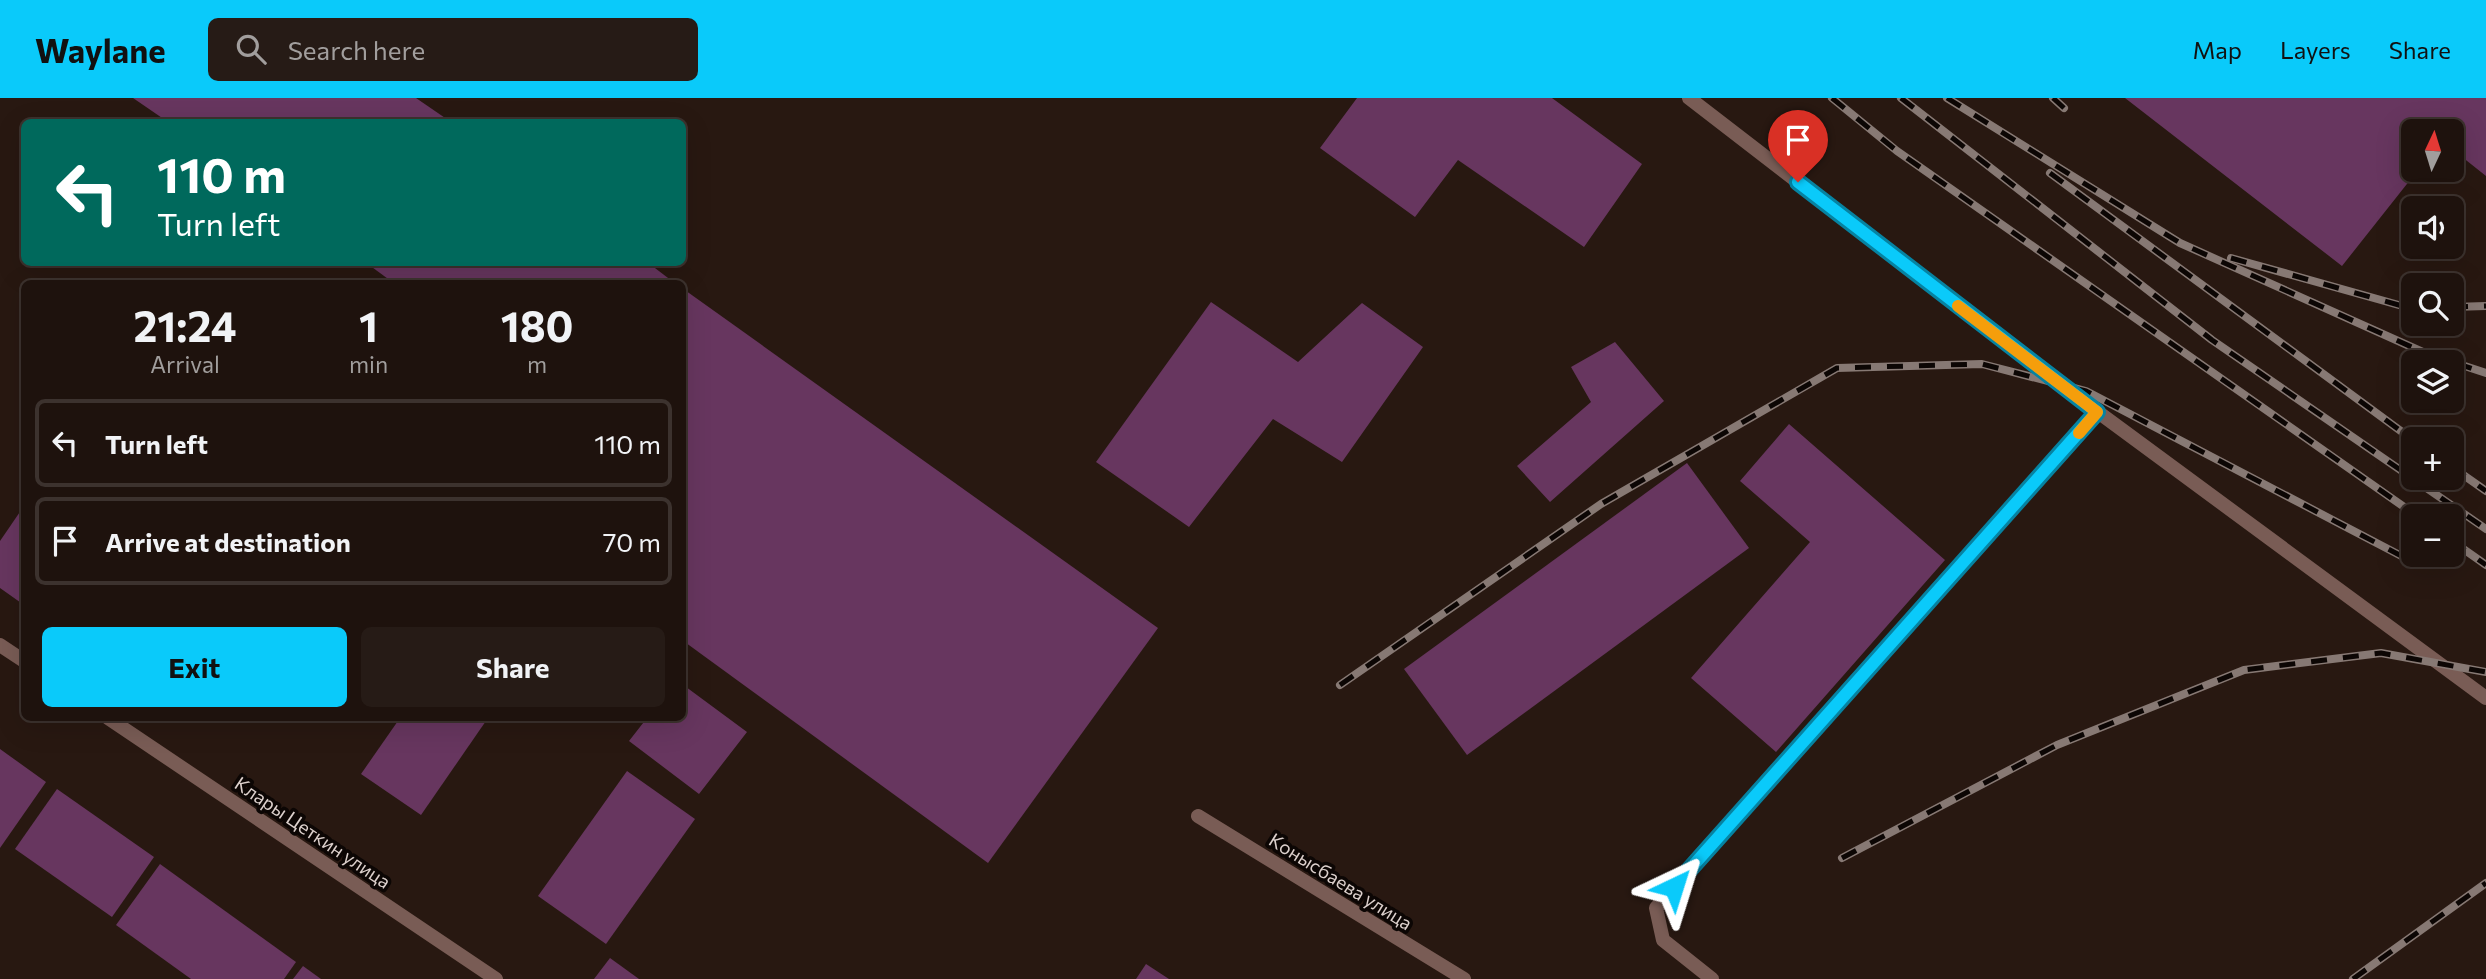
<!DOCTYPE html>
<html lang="en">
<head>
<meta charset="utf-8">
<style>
  :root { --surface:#1e120d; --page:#261b16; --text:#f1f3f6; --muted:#a19e9d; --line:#3c322e; --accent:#0acafa }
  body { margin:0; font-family:Commissioner,sans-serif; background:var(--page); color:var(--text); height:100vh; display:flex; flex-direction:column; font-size:26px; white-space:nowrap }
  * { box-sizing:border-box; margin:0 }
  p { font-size:23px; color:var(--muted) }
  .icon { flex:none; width:38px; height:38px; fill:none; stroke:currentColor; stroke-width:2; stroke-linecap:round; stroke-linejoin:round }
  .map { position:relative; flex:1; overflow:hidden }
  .details { position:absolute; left:21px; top:182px; width:665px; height:441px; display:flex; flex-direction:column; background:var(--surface); border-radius:10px; box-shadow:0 7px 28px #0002,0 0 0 2px var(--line) }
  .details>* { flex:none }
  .hud { position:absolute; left:21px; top:21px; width:665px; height:147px; border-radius:10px; box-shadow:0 7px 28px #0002,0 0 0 2px var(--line); background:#00695c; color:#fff; overflow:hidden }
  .needle { width:46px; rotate:4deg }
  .buttons { position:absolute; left:2401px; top:21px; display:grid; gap:14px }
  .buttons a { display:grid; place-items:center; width:63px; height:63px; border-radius:10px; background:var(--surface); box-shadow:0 7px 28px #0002,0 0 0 2px var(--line); font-size:35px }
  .pin { position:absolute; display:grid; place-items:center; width:60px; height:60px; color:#fff; margin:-72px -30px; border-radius:50% 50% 50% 0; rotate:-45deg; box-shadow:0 0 7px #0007 }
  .pin .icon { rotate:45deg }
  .me { position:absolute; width:77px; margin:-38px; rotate:41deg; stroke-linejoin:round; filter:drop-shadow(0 0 5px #0008) }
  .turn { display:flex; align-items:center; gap:24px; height:147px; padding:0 21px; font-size:32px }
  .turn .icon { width:91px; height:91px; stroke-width:2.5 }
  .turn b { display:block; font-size:49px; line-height:60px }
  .eta { display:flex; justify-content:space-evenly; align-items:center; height:119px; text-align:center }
  .eta b { font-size:42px; font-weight:700; line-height:49px }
  .button { display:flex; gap:14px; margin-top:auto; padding:14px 21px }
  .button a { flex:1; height:80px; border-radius:10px; background:var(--accent); color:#111; font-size:28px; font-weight:700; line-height:80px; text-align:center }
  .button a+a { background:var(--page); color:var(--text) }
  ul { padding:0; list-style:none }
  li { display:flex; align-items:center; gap:21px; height:88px; margin:0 14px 10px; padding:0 7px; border:4px solid var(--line); border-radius:10px }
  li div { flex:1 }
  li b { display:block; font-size:26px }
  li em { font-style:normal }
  header { display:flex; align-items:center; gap:42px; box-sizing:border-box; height:98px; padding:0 35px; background:var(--accent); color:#111 }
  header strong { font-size:33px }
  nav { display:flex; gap:38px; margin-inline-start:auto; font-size:24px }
  .search { width:490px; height:63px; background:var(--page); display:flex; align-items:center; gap:18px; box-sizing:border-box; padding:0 24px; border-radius:10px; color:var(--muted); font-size:26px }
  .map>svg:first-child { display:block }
</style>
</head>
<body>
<header>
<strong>Waylane</strong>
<div class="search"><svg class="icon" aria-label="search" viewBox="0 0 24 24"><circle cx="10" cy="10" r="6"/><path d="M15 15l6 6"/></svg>Search here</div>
<nav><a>Map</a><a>Layers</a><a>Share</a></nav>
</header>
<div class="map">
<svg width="2486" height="881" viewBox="0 0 2486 881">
  <rect width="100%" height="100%" fill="#281811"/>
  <!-- building -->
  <g fill="#67365f">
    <polygon points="133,0 416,0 451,24 168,24"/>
    <polygon points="1357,0 1552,0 1642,66 1584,149 1458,62 1415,119 1320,50"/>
    <polygon points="2125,0 2486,0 2486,78 2452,51 2452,33 2413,33 2413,72 2418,72 2342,168"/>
    <polygon points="365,164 647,164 676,186 395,186"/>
    <polygon points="682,190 1158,530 988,765 682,542"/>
    <polygon points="1211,204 1298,264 1362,205 1423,249 1342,364 1273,321 1189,429 1096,364"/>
    <polygon points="1615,244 1664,303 1550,404 1517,368 1591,304 1571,269"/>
    <polygon points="1789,326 1945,462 1776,654 1691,580 1810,444 1740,383"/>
    <polygon points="1687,365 1749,450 1467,657 1404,571"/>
    <polygon points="24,408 24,507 0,490 0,443"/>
    <polygon points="682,586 747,634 699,696 629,643 647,620 682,620"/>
    <polygon points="400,620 488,620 421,717 361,676"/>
    <polygon points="0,651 46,684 0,750"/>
    <polygon points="627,673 695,721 606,846 538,798"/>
    <polygon points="57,691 154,759 112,819 15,751"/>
    <polygon points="160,766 296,864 284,881 191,881 116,827"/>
    <polygon points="610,860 639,881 594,881"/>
    <polygon points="1146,866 1169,881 1136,881"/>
    <polygon points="303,868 321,881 293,881"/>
  </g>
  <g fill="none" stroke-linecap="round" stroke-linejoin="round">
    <!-- minor -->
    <g stroke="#795c55" stroke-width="14">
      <polyline points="1689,0 2060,286 2486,600"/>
      <polyline points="0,547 24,563"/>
      <polyline points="108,620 496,881"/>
      <polyline points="1198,718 1464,881"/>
      <polyline points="1712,881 1663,842 1656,810 2097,314"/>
    </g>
    <defs>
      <g id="rail">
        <polyline points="1832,0 1897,53 2417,418"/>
        <polyline points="1901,0 2212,242 2486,431"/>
        <polyline points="1947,0 2180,145 2425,255 2486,275"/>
        <polyline points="2053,0 2064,10"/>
        <polyline points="2050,75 2413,342"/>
        <polyline points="2231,160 2413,211"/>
        <polyline points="2452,209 2486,208"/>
        <polyline points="2452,369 2486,393"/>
        <polyline points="2452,443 2486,467"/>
        <polyline points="1340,587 1601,406 1837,270 1982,266 2086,293 2411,463"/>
        <polyline points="1842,760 2057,647 2244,572 2381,555 2486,574"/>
        <polyline points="2353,881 2486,785"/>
      </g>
    </defs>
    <!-- rail casing -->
    <use href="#rail" stroke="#877974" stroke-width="8"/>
    <!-- rail -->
    <use href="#rail" stroke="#0c0604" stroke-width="5" stroke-dasharray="16" stroke-linecap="butt"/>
  </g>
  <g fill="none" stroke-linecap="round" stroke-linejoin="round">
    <defs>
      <polyline id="route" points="1674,789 2097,314 1798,84"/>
    </defs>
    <!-- route casing -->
    <use href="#route" stroke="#0683a2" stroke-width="18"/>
    <!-- route -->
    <use href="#route" stroke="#0acafa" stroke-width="12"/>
    <!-- slow -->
    <polyline stroke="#f59e0b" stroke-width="12" points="1958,208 2097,314 2079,335"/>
  </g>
  <g text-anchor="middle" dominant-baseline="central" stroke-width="7" stroke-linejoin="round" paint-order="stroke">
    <!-- street labels -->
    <g font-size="19" fill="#dcd0cc" stroke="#0c0604">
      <text transform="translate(313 734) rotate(34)">Клары Цеткин улица</text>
      <text transform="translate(1341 783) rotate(32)">Конысбаева улица</text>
    </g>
  </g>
</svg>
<div class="buttons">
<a><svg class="needle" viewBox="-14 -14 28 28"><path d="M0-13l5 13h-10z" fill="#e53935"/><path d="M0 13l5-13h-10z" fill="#a19e9d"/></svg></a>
<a><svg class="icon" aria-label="sound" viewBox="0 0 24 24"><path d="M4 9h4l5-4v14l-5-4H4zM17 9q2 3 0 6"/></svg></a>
<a><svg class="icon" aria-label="search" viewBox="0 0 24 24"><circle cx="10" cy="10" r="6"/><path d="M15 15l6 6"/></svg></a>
<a><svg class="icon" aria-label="layers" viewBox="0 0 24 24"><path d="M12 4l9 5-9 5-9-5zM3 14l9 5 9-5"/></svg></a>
<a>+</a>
<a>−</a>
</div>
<div class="pin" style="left:1798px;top:84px;background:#d93025"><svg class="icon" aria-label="arrive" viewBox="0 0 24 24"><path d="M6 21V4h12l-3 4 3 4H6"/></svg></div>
<svg class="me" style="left:1674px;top:789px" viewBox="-20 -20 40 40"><path d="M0-17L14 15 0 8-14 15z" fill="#0acafa" stroke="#fff" stroke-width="4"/></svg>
<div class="hud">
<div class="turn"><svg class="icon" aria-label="left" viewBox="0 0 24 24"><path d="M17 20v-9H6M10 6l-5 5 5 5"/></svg><div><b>110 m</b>Turn left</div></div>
</div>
<section class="details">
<div class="eta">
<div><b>21:24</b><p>Arrival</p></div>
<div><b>1</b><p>min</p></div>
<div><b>180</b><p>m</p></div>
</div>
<ul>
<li><svg class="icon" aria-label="left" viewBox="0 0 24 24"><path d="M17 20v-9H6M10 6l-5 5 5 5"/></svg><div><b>Turn left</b></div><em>110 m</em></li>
<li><svg class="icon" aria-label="arrive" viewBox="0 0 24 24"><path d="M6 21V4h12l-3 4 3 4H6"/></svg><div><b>Arrive at destination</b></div><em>70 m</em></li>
</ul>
<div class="button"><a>Exit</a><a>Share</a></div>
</section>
</div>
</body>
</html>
